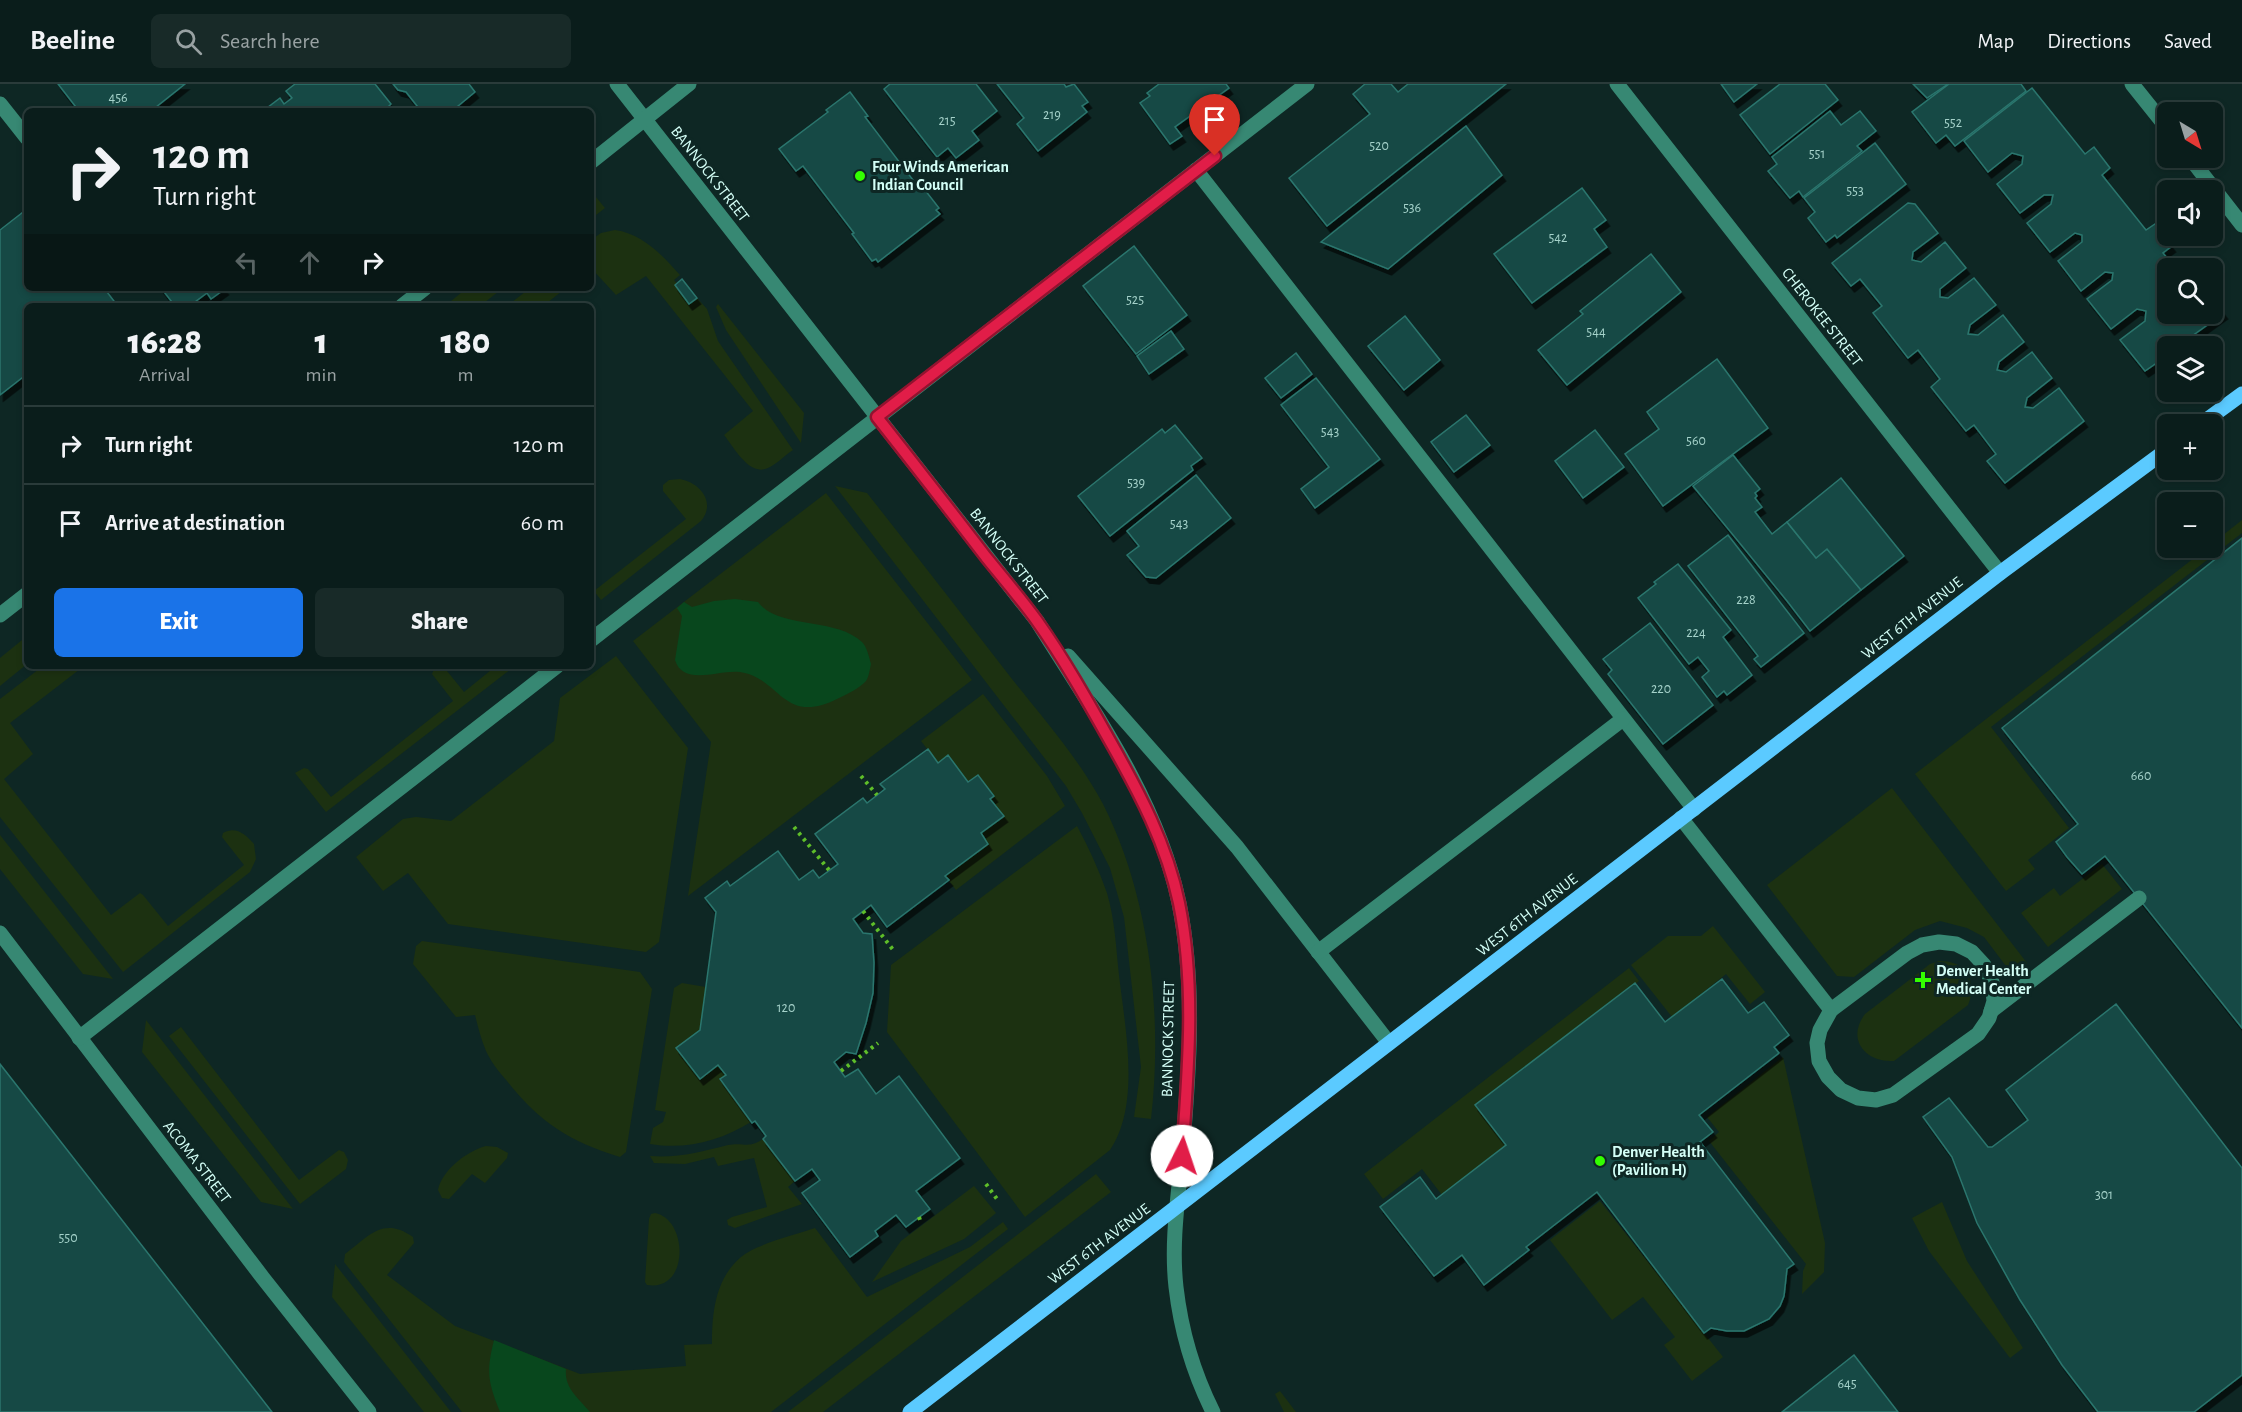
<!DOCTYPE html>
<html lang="en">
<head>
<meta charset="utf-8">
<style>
  :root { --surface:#0a1d1b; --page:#182a28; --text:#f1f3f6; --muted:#99a2a3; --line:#2a3b3a; --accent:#1a73e8 }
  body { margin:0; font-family:"Alegreya Sans",sans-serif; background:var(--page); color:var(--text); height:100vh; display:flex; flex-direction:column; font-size:22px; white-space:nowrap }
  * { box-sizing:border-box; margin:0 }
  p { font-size:20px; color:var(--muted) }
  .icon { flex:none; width:33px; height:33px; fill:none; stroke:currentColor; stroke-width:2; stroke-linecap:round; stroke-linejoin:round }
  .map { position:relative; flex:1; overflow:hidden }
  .details { position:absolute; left:24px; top:219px; width:570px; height:366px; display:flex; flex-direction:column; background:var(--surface); border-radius:9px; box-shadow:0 3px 9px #0003,0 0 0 2px var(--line) }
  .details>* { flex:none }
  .guide { position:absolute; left:24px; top:24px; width:570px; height:183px; border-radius:9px; box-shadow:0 3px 9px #0003,0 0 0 2px var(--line); background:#0a1d1b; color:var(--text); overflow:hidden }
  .needle { width:39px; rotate:142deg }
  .fabs { position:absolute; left:2157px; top:18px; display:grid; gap:12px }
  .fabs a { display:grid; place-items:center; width:66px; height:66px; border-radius:9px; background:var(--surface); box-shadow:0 3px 9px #0003,0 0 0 2px var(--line); font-size:30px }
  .pin { position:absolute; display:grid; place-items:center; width:51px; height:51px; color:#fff; margin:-62px -26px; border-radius:50% 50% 50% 0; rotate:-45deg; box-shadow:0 0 6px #0007 }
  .pin .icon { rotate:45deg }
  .me { position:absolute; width:66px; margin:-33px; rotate:4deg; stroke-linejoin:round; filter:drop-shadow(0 0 4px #0008) }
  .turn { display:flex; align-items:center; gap:21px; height:126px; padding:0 30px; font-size:27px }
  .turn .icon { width:78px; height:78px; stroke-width:2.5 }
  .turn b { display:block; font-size:42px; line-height:51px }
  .lanes { display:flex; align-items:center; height:57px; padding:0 30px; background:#0003; justify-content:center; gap:30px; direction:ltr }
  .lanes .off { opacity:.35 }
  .eta { display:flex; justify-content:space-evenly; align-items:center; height:102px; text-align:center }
  .eta b { font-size:36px; font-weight:800; line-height:42px }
  .primary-button { display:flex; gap:12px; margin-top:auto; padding:12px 30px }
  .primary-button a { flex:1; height:69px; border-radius:9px; background:var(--accent); color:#fff; font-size:24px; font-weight:800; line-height:69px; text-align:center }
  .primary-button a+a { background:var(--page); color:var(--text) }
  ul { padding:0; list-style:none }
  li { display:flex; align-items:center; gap:18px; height:78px; padding:0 30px; border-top:2px solid var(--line) }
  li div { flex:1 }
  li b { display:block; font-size:22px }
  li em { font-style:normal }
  header { display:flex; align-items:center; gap:36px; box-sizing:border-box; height:84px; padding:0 30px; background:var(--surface); border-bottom:2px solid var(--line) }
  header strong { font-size:28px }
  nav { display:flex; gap:33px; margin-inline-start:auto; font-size:21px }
  .search { width:420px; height:54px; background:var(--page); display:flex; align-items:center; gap:15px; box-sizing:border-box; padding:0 21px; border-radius:9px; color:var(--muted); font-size:22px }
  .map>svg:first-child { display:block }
</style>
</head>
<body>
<header>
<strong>Beeline</strong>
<div class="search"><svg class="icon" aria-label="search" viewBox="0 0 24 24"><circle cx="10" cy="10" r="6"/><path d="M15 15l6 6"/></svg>Search here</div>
<nav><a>Map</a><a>Directions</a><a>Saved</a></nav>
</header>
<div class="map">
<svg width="2242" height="1328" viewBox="0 0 2242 1328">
  <defs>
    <filter id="shadow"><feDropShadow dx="3.5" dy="6" stdDeviation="0" flood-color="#0009"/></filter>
  </defs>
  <rect width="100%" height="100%" fill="#0e2724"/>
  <!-- green -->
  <g fill="#1c3111">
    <polygon points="591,107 605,124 591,135"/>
    <path d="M615,146C643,150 662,171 680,191L674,196L692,217L697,214L707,225L718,257L793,366C785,371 778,379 770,383C750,395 734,363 724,351L753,327L646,192L616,211L591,184V156L601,149Z"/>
    <polygon points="467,204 503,204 480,222 445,222"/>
    <polygon points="530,204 566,204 543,222 507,222"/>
    <polygon points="718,220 804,329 801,359 726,246 716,223"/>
    <path d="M680,395C701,399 716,419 701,437L601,516L594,507L686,435L663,407V401L669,396Z"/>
    <path d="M835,402L867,409C916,471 964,533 1012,595C1044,635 1079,675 1103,720C1150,813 1163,932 1151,1035L1134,1033L1141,983L1124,833L1110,784L1082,729L1066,702Z"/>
    <polygon points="826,409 972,596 688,812 711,658 633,557"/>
    <polygon points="2242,436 2242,449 1991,643 2069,744 2028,776 2035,785 2006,807 1915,690 2207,464 2212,464 2213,459"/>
    <polygon points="27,552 27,580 0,602 0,574"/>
    <polygon points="616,572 688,664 659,858 646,868 448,840 408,789 383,807 356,773 403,735 416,733 451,737 554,657 560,614"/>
    <path d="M43,582H84L10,639L33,670L4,695L111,831L140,809L143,811L168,842L244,781L222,753L223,749C236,742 245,750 254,760L256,775L250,788L123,888L0,733V615Z"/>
    <polygon points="443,582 464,608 496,582 515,582 326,728 295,689 304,684 308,685 331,713 453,617 432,590 435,583"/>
    <polygon points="983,610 1047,692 1065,722 956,806 945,792 988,760 981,749 1004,732 990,715 993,711 978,691 968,698 949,672 938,679 921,657"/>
    <polygon points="1892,704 2027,879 2012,890 1984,853 1967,844 1940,837 1915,846 1854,893 1837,892 1767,801"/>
    <path d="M1077,742C1089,764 1099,786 1107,809C1115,836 1116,864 1119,891C1125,944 1141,1020 1110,1066L1025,1133L887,948L891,881Z"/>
    <polygon points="0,751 113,895 83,890 0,785"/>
    <polygon points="2102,780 2122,805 2048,863 2021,829 2054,804 2060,812"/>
    <polygon points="1713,842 1765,908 1750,920 1726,890 1672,933 1631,881 1668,852 1701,852"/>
    <path d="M422,857L640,888L652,905L626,1068L620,1073C569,1057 540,1039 507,997C499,988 491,978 486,967C481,955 478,943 475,931L456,933L413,880L416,862Z"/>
    <path d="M1939,877C1965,876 1978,897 1968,921L1894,977C1865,979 1846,955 1865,930L1930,880Z"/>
    <polygon points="1629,884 1639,897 1478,1023 1507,1060 1442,1111 1422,1085 1383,1115 1364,1090"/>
    <path d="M682,899L706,903L700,946L676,964L718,981L726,991L720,996L751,1038C720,1057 686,1066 650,1060L653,1044L663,1038L666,1028L655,1026L674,904Z"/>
    <polygon points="146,936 293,1125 261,1118 142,968"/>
    <polygon points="181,943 299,1096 339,1066 344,1068 348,1076 346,1085 300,1120 169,952"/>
    <polygon points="1783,973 1825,1159 1824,1188 1802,1210 1803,1187 1806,1180 1709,1057 1719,1048 1707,1033"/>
    <path d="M763,1055L795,1097L788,1103L802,1120L735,1144L728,1141L727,1136L732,1133L767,1123L754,1074L718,1082L714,1073L685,1080L654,1079L650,1072C678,1074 701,1068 728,1061C744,1058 749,1065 763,1055Z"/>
    <path d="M486,1062L497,1063L508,1069L507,1074L485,1099L472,1090L449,1115L442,1114L438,1106C442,1086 467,1067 486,1062Z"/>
    <polygon points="1096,1090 1111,1108 823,1328 788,1328"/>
    <polygon points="974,1102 996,1129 964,1155 872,1198 901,1157"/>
    <polygon points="1600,1117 1723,1273 1692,1297 1664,1261 1675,1253 1643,1213 1612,1236 1550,1156"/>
    <polygon points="1942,1118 1967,1177 2023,1264 2010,1274 1929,1167 1912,1134"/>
    <path d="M655,1129C688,1135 690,1208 647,1201L645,1198L649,1135L651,1130Z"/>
    <path d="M1003,1138L1008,1145L771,1328H462L344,1178L345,1170C369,1152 383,1132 413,1153L414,1159L387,1191L455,1242L580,1290L686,1282L684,1261L712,1260C712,1229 715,1195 741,1173C756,1160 795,1151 815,1144L867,1213L970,1163Z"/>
    <polygon points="335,1180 451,1328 424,1328 332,1213"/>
    <polygon points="1280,1307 1296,1328 1284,1328 1275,1310"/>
  </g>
  <!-- water -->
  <g fill="#08471d">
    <path d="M735,515L758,518C778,545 836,533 862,558C867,563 869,573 871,580C870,584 869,593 866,597C860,604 847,610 839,614C783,643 781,594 740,588C720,585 683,603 675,576L682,532L677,524L684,518L692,523L714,517Z"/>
    <path d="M494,1256L566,1285C564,1304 578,1314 590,1328H500C488,1298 486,1288 494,1256Z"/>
  </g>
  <!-- building -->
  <g fill="#194944" stroke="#2a766e" stroke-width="1.5" filter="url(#shadow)">
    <polygon points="58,0 185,0 151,27 79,27"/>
    <polygon points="295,0 375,0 391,20 388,23 391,27 269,27 267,24 280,14 284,20 292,14 286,7"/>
    <polygon points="393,0 469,0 475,8 452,27 421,27 406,8 398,6"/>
    <polygon points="890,0 976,0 997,27 972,47 979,56 956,74 948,64 937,73 884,5"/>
    <polygon points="997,0 1064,0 1066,3 1074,0 1088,18 1082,22 1087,28 1038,67 1017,40 1024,34"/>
    <polygon points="1159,0 1226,0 1229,4 1175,43 1182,52 1170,60 1140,19 1150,12 1147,9"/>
    <polygon points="1365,0 1391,0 1398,8 1408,0 1506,0 1327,142 1289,94 1370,30 1353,10"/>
    <polygon points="1721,0 1757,0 1734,18"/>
    <polygon points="1780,0 1825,0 1838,16 1770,70 1740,31"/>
    <polygon points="1913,0 1948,0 1927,14"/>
    <polygon points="1949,0 2021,0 2026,7 1955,62 1946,51 1936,59 1912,28"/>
    <polygon points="2032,4 2085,70 2094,63 2110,84 2102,91 2146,146 2155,140 2172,162 2163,169 2175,184 2168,184 2168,230 2212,230 2212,218 2214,216 2224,229 2178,262 2168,262 2168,271 2145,287 2120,256 2145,237 2146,227 2137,225 2111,245 2087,215 2112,196 2113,189 2105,188 2081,207 2058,177 2082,158 2082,151 2075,149 2050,168 2027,139 2051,120 2053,111 2044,111 2020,129 1997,100 2022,80 2023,72 2012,69 1988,88 1964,57"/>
    <polygon points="850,8 868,32 865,33 916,100 918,97 939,124 936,126 940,130 878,178 876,175 872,177 852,150 854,149 803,82 796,87 779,65 828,28 826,26"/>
    <polygon points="1830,27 1841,41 1860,27 1876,47 1857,62 1862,67 1803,113 1799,107 1790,114 1768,87 1777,80 1772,73"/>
    <polygon points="1466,42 1502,91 1388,185 1321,158"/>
    <polygon points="1875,59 1906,100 1837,154 1835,151 1826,158 1808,134 1815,128 1804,114"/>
    <polygon points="1582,104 1606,136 1594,145 1607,163 1532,219 1494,170"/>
    <polygon points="1908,119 1915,120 1938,149 1913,168 1912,176 1921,178 1945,158 1966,184 1940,205 1940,213 1948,214 1974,194 1996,221 1970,241 1968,250 1978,251 2003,231 2024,258 1999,278 1997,286 2006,288 2032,268 2052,294 2027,314 2025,323 2033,324 2059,304 2084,337 2005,399 1987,377 1996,370 1974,341 1966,347 1931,303 1940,295 1918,266 1908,274 1873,229 1882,222 1860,195 1851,202 1832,179"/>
    <polygon points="27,125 27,204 104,204 117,221 27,222 27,290 0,311 0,146"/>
    <polygon points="1134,162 1187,231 1136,270 1083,202"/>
    <polygon points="1651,170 1681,208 1567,301 1538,266 1583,230 1580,227"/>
    <polygon points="682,195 697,214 689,220 675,201"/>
    <polygon points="161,204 224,204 225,205 211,215 207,209 195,218 194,222 175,222"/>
    <polygon points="1405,232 1440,276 1404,306 1368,262"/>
    <polygon points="1171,247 1184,265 1149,290 1137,272"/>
    <polygon points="1296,269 1312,290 1281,314 1265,294"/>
    <polygon points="1717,275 1768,344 1663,422 1625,370 1659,345 1647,328"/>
    <polygon points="1316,294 1380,375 1315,424 1301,405 1329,383 1281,321"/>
    <polygon points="1466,331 1490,361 1454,388 1431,358"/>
    <polygon points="1175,341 1202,374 1191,382 1193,386 1110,452 1078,412 1162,345 1165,349"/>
    <polygon points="1595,346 1624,383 1583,414 1555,377"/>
    <polygon points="1733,371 1760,405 1755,409 1757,412 1755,414 1762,423 1755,428 1772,450 1787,438 1816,474 1827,465 1861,506 1810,547 1787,517 1693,402"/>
    <polygon points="1196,391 1231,434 1156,494 1146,493 1127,471 1139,462 1127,447"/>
    <polygon points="1841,394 1904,472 1861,506 1827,465 1816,474 1787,438"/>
    <polygon points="1728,451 1804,549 1761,583 1754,575 1758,572 1688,482"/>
    <polygon points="2242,454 2242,944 2105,772 2082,790 2067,773 2056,758 2078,740 2002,644"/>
    <polygon points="1678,480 1731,546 1723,553 1752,591 1727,611 1724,607 1717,613 1702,593 1709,587 1698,573 1689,580 1638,514 1656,500 1654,498"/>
    <polygon points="1650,539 1713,621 1663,660 1608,590 1612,586 1603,575"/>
    <polygon points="928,665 938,679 948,671 968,698 978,691 994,712 990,715 1004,732 981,749 988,760 945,792 949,796 887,843 871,821 853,835 863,849 872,850 874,879 873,909 866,939 856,970 846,968 834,978 845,993 858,985 876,1010 899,992 960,1074 916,1107 930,1125 906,1143 896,1131 875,1147 878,1152 850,1173 802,1109 820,1096 812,1085 795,1097 763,1055 766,1052 755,1037 752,1039 720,995 726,991 718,981 700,995 676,964 700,946 716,828 705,814 727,797 730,802 778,767 799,796 813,786 819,794 838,780 815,750 863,714 867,719 885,705 880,700"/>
    <polygon points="1722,895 1748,929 1764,918 1789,951 1774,963 1779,969 1699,1031 1713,1048 1700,1058 1794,1180 1787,1185 1784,1212 1780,1222 1769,1235 1744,1247 1727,1247 1711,1244 1704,1249 1597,1108 1526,1163 1529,1166 1484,1201 1462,1171 1434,1192 1380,1123 1420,1093 1436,1115 1506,1061 1475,1021 1635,899 1665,938"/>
    <polygon points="2116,920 2242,1084 2242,1291 2194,1328 2098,1328 2062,1281 2020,1216 1977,1139 1952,1073 1923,1033 1949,1014 1988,1063 1992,1063 2028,1036 2006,1006"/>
    <polygon points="0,980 272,1328 0,1328"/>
    <polygon points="1854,1271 1898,1328 1782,1328"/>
  </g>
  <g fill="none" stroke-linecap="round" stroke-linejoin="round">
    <!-- path -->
    <g stroke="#5fbe29" stroke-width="4" stroke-dasharray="3 4.5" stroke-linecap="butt">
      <polyline points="861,692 877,711"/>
      <polyline points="794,743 829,786"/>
      <polyline points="863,827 894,867"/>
      <polyline points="841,987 878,959"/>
      <polyline points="986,1100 997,1115"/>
      <polyline points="919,1133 920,1136"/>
    </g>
    <!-- minor -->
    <g stroke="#378873" stroke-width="15">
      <path d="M617,0L1037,537C1091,623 1158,717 1179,819C1196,902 1189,988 1182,1072C1178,1115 1171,1159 1176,1203C1181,1247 1193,1288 1213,1328"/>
      <polyline points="1617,0 2000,489"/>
      <polyline points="2132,0 2168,45"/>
      <polyline points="0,20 27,54"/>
      <polyline points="2190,74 2242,141"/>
      <polyline points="591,78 689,0"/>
      <polyline points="1196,86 1694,725"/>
      <polyline points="402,222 425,204"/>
      <polyline points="0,531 27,510"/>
      <polyline points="591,556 1307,0"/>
      <polyline points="1068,572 1237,763 1389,959"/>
      <polyline points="1681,734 1831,926"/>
      <polyline points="0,849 263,1194 369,1328"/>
      <polygon points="1939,858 1956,860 1972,868 1984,881 1992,898 1994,917 1989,934 1978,950 1893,1011 1876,1016 1858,1014 1841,1006 1828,993 1819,977 1817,959 1820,946 1831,926 1907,869 1922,861"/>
      <polyline points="1318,868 1623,635"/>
      <polyline points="1991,927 2139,814"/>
      <polyline points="79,954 557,582"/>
    </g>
    <!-- major -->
    <g stroke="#5bcaff" stroke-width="15">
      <polyline points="2201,340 2242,310"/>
      <polyline points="910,1328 2000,489 2168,365"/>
    </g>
  </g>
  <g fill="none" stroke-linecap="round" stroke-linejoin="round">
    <defs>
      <path id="route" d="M1182,1072C1188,988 1196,902 1179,819C1167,761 1139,708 1110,657C1087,616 1064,575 1037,537C1021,515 1003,494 986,473C950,426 914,380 877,333L1215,72"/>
    </defs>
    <!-- route casing -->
    <use href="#route" stroke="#92132f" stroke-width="15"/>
    <!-- route -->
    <use href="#route" stroke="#e11d48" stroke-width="10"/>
  </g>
  <!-- markers -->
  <g fill="#3f0" stroke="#0e2724" stroke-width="2">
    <circle cx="860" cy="92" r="6"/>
    <path d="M1920 887h6v6h6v6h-6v6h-6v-6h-6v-6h6z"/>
    <circle cx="1600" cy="1077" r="6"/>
  </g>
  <g text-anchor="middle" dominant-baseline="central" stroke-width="6" stroke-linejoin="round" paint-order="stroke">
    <!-- number labels -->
    <g font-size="14" fill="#a5d2ca">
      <text x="118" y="14">456</text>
      <text x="1052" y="31">219</text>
      <text x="947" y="37">215</text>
      <text x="1953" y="39">552</text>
      <text x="1379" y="62">520</text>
      <text x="1817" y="70">551</text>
      <text x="1855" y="107">553</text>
      <text x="1412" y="124">536</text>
      <text x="1558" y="154">542</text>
      <text x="1135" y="216">525</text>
      <text x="1596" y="248">544</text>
      <text x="1330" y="348">543</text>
      <text x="1696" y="357">560</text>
      <text x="1136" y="399">539</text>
      <text x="1179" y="440">543</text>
      <text x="1746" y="516">228</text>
      <text x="1696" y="549">224</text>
      <text x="1661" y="605">220</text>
      <text x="2141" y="692">660</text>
      <text x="786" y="924">120</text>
      <text x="2104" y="1111">301</text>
      <text x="68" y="1154">550</text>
      <text x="1847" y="1300">645</text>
    </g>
    <!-- poi labels -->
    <g font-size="16" font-weight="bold" fill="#d4fff7" stroke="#0e2724" text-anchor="start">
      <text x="872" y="83">Four Winds American<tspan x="872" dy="18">Indian Council</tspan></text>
      <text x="1936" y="887">Denver Health<tspan x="1936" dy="18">Medical Center</tspan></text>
      <text x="1612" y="1068">Denver Health<tspan x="1612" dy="18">(Pavilion H)</tspan></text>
    </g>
    <!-- street labels -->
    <g font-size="16" fill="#d4fff7" stroke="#0e2724">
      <text transform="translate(710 90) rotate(52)">BANNOCK STREET</text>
      <text transform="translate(1822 233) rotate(52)">CHEROKEE STREET</text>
      <text transform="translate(1009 472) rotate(52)">BANNOCK STREET</text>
      <text transform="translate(1912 534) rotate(-38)">WEST 6TH AVENUE</text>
      <text transform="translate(1527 831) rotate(-38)">WEST 6TH AVENUE</text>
      <text transform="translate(1168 955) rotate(-89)">BANNOCK STREET</text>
      <text transform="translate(197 1078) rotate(52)">ACOMA STREET</text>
      <text transform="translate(1099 1160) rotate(-37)">WEST 6TH AVENUE</text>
    </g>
  </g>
</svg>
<div class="fabs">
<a><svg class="needle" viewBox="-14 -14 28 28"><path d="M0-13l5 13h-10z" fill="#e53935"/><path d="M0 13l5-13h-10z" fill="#99a2a3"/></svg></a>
<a><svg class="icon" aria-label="sound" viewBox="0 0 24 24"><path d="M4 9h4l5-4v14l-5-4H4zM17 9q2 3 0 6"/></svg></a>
<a><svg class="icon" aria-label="search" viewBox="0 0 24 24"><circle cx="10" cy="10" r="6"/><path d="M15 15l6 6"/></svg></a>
<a><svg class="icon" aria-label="layers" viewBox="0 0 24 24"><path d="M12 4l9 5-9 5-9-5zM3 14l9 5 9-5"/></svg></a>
<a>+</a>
<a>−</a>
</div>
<div class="pin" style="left:1215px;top:72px;background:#d93025"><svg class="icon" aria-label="arrive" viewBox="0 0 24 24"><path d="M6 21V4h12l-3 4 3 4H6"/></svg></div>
<svg class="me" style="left:1182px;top:1072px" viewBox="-20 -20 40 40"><circle r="19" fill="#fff"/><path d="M0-13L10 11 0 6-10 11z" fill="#e11d48"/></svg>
<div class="guide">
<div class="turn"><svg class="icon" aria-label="right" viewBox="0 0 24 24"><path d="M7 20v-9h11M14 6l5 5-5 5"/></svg><div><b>120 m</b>Turn right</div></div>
<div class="lanes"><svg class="icon off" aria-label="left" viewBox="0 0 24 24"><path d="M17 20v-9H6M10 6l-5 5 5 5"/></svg><svg class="icon off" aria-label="ahead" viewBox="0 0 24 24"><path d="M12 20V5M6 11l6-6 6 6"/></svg><svg class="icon" aria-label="right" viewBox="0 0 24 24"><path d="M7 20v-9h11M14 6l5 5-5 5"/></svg></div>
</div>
<section class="details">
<div class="eta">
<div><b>16:28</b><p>Arrival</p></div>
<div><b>1</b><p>min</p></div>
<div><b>180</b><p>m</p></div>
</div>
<ul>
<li><svg class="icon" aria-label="right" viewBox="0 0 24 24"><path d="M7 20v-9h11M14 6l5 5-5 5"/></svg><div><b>Turn right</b></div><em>120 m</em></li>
<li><svg class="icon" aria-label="arrive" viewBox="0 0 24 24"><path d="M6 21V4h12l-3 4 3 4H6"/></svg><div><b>Arrive at destination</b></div><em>60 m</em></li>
</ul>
<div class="primary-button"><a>Exit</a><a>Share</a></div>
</section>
</div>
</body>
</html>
